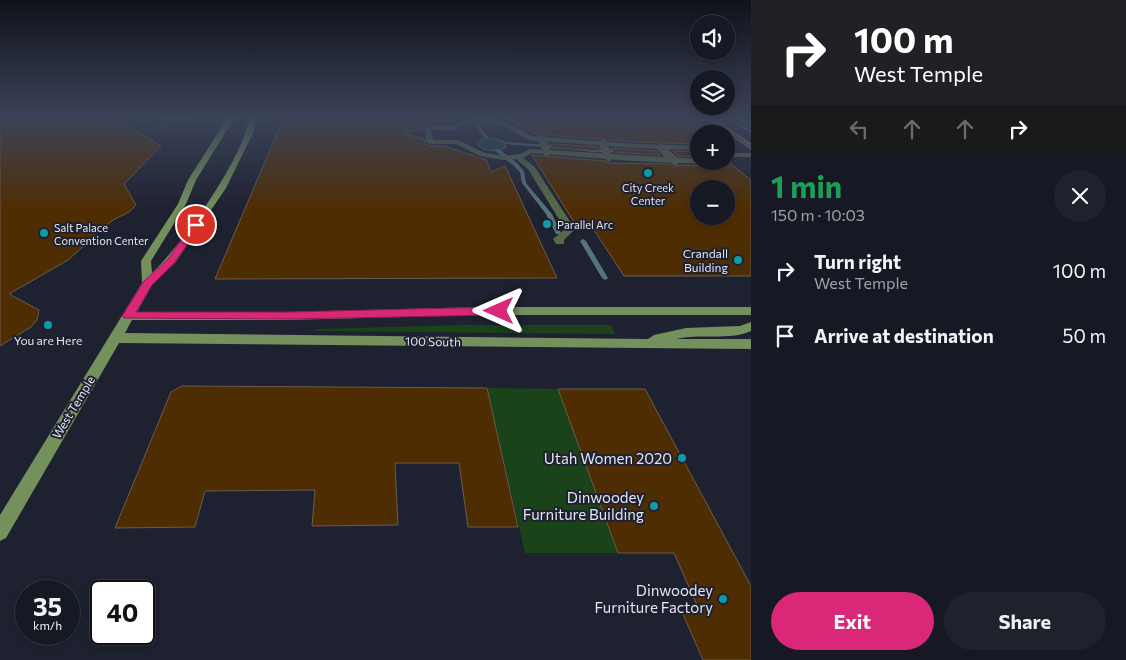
<!DOCTYPE html>
<html lang="en">
<head>
<meta charset="utf-8">
<style>
  :root { --surface:#161924; --page:#1f222c; --text:#f1f3f6; --muted:#9ea0a6; --line:#353841; --accent:#db2777 }
  body { margin:0; font-family:Commissioner,sans-serif; background:var(--page); color:var(--text); height:100vh; display:flex; flex-direction:column; font-size:19px; white-space:nowrap }
  * { box-sizing:border-box; margin:0 }
  p { font-size:16px; color:var(--muted) }
  .icon { flex:none; width:28px; height:28px; fill:none; stroke:currentColor; stroke-width:2; stroke-linecap:round; stroke-linejoin:round }
  .map { position:relative; flex:1; overflow:hidden }
  .sheet { display:flex; flex-direction:column; background:var(--surface); width:375px }
  .sheet>* { flex:none }
  .guide { background:#202124; color:#fff; overflow:hidden }
  .controls { position:absolute; left:690px; top:15px; display:grid; gap:10px }
  .controls a { display:grid; place-items:center; width:45px; height:45px; border-radius:50%; background:var(--surface); box-shadow:0 2px 8px #0003,0 0 0 1px var(--line); font-size:25px }
  .speed { position:absolute; left:15px; top:580px; display:flex; gap:10px; font-size:25px; font-weight:700; text-align:center }
  .speed>* { display:grid; place-content:center; width:65px; height:65px; border-radius:50%; background:var(--surface); box-shadow:0 2px 8px #0003,0 0 0 1px var(--line); line-height:1 }
  .speed small { font-size:12px; font-weight:400 }
  .speed .limit { border:2px solid #111; border-radius:8px; background:#fff; color:#111 }
  .pin { position:absolute; display:grid; place-items:center; width:42px; height:42px; color:#fff; margin:-21px; border:2px solid #fff; border-radius:50%; box-shadow:0 1px 5px #0007 }
  .me { position:absolute; width:55px; margin:-28px; rotate:270deg; stroke-linejoin:round; filter:drop-shadow(0 0 4px #0008) }
  .turn { display:flex; align-items:center; gap:18px; height:105px; padding:0 20px; font-size:22px }
  .turn .icon { width:65px; height:65px; stroke-width:2.5 }
  .turn b { display:block; font-size:35px; line-height:42px }
  .lanes { display:flex; align-items:center; height:48px; padding:0 20px; background:#0003; justify-content:center; gap:25px; direction:ltr }
  .lanes .off { opacity:.35 }
  .round { display:grid; place-items:center; flex:none; width:52px; height:52px; border-radius:26px; background:var(--page) }
  .headline { display:flex; align-items:center; justify-content:space-between; height:85px; padding:0 20px }
  h1 { font-size:30px; font-weight:700; line-height:38px; color:#1e9e55 }
  .action { display:flex; gap:10px; margin-top:auto; padding:10px 20px }
  .action a { flex:1; height:58px; border-radius:30px; background:var(--accent); color:#fff; font-size:20px; font-weight:700; line-height:58px; text-align:center }
  .action a+a { background:var(--page); color:var(--text) }
  ul { padding:0; list-style:none }
  li { display:flex; align-items:center; gap:15px; height:65px; padding:0 20px }
  li div { flex:1 }
  li b { display:block; font-size:19px }
  li em { font-style:normal }
  main { display:flex; flex:1; min-height:0 }
  .map>svg:first-child { display:block }
</style>
</head>
<body>
<main>
<div class="map">
<svg width="751" height="660" viewBox="0 0 751 660">
  <rect width="100%" height="100%" fill="#1e2130"/>
  <!-- green -->
  <g fill="#1a4319">
    <polygon points="164,117 201,117 151,131"/>
    <polygon points="611,325 615,334 315,331 317,329 460,325"/>
    <polygon points="487,388 558,389 618,553 525,553"/>
  </g>
  <!-- water -->
  <path fill="#174349" stroke="#54747b" d="M491,138L503,141L506,147C498,153 483,152 476,143L483,139Z"/>
  <g fill="none" stroke-linecap="round" stroke-linejoin="round">
    <!-- stream -->
    <g fill="#54747b" fill-rule="evenodd">
      <polygon points="477,117 481,117 480,127 488,137 488,139 486,139 476,127"/>
      <polygon points="504,142 560,146 562,147 560,148 506,144 504,144"/>
      <polygon points="577,148 593,150 622,150 624,151 622,152 593,152 577,150"/>
      <polygon points="495,149 499,149 517,163 524,171 526,183 552,214 561,233 560,234 556,234 546,214 522,183 520,172 513,165 495,151"/>
      <polygon points="583,239 586,241 608,278 607,279 605,280 602,278 580,241"/>
    </g>
  </g>
  <!-- building -->
  <g fill="#4f2d02" stroke="#6b5c4e" fill-rule="evenodd">
    <polygon points="0,117 114,117 161,146 124,184 136,205 129,212 113,220 68,260 9,294 39,310 37,320 31,327 0,346"/>
    <polygon points="284,117 435,117 436,124 425,124 423,129 404,133 424,139 425,144 429,146 444,146 486,160 491,172 505,166 557,278 215,279"/>
    <polygon points="503,117 682,117 704,134 699,134 699,144 636,142 546,135 542,133 538,135"/>
    <polygon points="554,144 598,147 600,151 552,148 550,145"/>
    <polygon points="611,148 656,151 660,155 613,152"/>
    <polygon points="673,151 699,152 699,157 678,156"/>
    <path d="M532,155L605,161L609,163L670,164L674,167L679,165L728,167L732,165L751,180V276H624L592,227H577ZM699,189H726V216H699Z"/>
    <polygon points="182,386 487,388 518,527 468,527 459,463 395,463 398,525 312,526 315,490 205,491 195,527 115,528 171,392"/>
    <polygon points="558,389 645,389 751,586 751,660 703,660 682,612 700,612 674,553 618,553"/>
  </g>
  <g fill="none" stroke-linecap="round" stroke-linejoin="round">
    <!-- street -->
    <g fill="#576949" fill-rule="evenodd">
      <polygon points="703,117 711,117 751,145 751,150"/>
      <polygon points="734,117 742,117 751,123 751,128"/>
      <path d="M473,118C495,117 513,123 530,136L636,144L699,146V150L636,148L528,140L504,126L490,122H473L452,130L431,129L433,140H458L485,153L504,156L520,154L530,149L699,159V161H726V159L732,163L728,165L633,161L531,153L523,158L534,166L575,229L564,240V244H556L553,239L565,229L528,169L516,159L504,160L480,156L456,144H430L426,142L425,126H452Z"/>
      <rect x="726" y="153" width="25" height="4"/>
    </g>
    <!-- secondary -->
    <path fill="#74915d" fill-rule="evenodd" d="M228,117H235L196,180L186,204L151,261L152,273C182,245 245,156 249,117H255L254,131L226,188L175,263L152,285L137,312H287L480,307H751V315H480L287,320H132L125,333L648,339L654,335L686,328L740,326L751,322V331C729,341 700,333 676,339H751V349L119,343L6,538L0,541V515L142,283L141,261L178,204L188,180Z"/>
    <!-- tram -->
    <g stroke="#bec0cc" stroke-width="1">
      <polyline points="711,117 751,144"/>
      <polyline points="728,117 751,132"/>
    </g>
    <!-- street-bridge -->
    <g stroke="#576949" stroke-width="8">
      <polyline points="542,139 547,152"/>
      <polyline points="603,144 609,157"/>
      <polyline points="661,148 675,161"/>
    </g>
  </g>
  <!-- sky -->
  <linearGradient id="sky" x2="0" y2="1"><stop stop-color="#10121a"/><stop offset="0.56" stop-color="#3b4359"/><stop offset="1" stop-color="#3b4359" stop-opacity="0"/></linearGradient>
  <rect width="751" height="210" fill="url(#sky)"/>
  <!-- route -->
  <polygon fill="#db2777" stroke="#8e194d" points="193,223 201,225 174,263 152,285 136,312 287,312 499,307 504,311 499,315 287,319 124,318 122,316 144,281 168,259"/>
  <!-- markers -->
  <g fill="#0f9aa8" stroke="#1e2130" stroke-width="2">
    <circle cx="648" cy="173" r="5"/>
    <circle cx="547" cy="224" r="5"/>
    <circle cx="44" cy="233" r="5"/>
    <circle cx="738" cy="260" r="5"/>
    <circle cx="48" cy="325" r="5"/>
    <circle cx="682" cy="458" r="5"/>
    <circle cx="654" cy="506" r="5"/>
    <circle cx="723" cy="599" r="5"/>
  </g>
  <g text-anchor="middle" dominant-baseline="central" stroke-width="4" stroke-linejoin="round" paint-order="stroke">
    <!-- far-poi labels -->
    <g font-size="11" fill="#e3e5f0" stroke="#1e2130" text-anchor="start">
      <text x="648" y="187" text-anchor="middle">City Creek<tspan x="648" dy="13">Center</tspan></text>
      <text x="557" y="224">Parallel Arc</text>
      <text x="54" y="227">Salt Palace<tspan x="54" dy="13">Convention Center</tspan></text>
    </g>
    <!-- poi labels -->
    <g font-size="12" fill="#e3e5f0" stroke="#1e2130" text-anchor="end">
      <text x="728" y="253">Crandall<tspan x="728" dy="14">Building</tspan></text>
      <text x="48" y="340" text-anchor="middle">You are Here</text>
    </g>
    <!-- street labels -->
    <g font-size="12" fill="#e3e5f0" stroke="#1e2130">
      <text transform="translate(433 341) rotate(1)">100 South</text>
      <text transform="translate(73 407) rotate(-59)">West Temple</text>
    </g>
    <!-- near-poi labels -->
    <g font-size="15" fill="#e3e5f0" stroke="#1e2130" text-anchor="end">
      <text x="672" y="458">Utah Women 2020</text>
      <text x="644" y="497">Dinwoodey<tspan x="644" dy="17">Furniture Building</tspan></text>
      <text x="713" y="590">Dinwoodey<tspan x="713" dy="17">Furniture Factory</tspan></text>
    </g>
  </g>
</svg>
<div class="controls">
<a><svg class="icon" aria-label="sound" viewBox="0 0 24 24"><path d="M4 9h4l5-4v14l-5-4H4zM17 9q2 3 0 6"/></svg></a>
<a><svg class="icon" aria-label="layers" viewBox="0 0 24 24"><path d="M12 4l9 5-9 5-9-5zM3 14l9 5 9-5"/></svg></a>
<a>+</a>
<a>−</a>
</div>
<div class="speed"><div>35<small>km/h</small></div><div class="limit">40</div></div>
<div class="pin" style="left:196px;top:225px;background:#d93025"><svg class="icon" aria-label="arrive" viewBox="0 0 24 24"><path d="M6 21V4h12l-3 4 3 4H6"/></svg></div>
<svg class="me" style="left:499px;top:311px" viewBox="-20 -20 40 40"><path d="M0-17L14 15 0 8-14 15z" fill="#db2777" stroke="#fff" stroke-width="4"/></svg>
</div>
<section class="sheet">
<div class="guide">
<div class="turn"><svg class="icon" aria-label="right" viewBox="0 0 24 24"><path d="M7 20v-9h11M14 6l5 5-5 5"/></svg><div><b>100 m</b>West Temple</div></div>
<div class="lanes"><svg class="icon off" aria-label="left" viewBox="0 0 24 24"><path d="M17 20v-9H6M10 6l-5 5 5 5"/></svg><svg class="icon off" aria-label="ahead" viewBox="0 0 24 24"><path d="M12 20V5M6 11l6-6 6 6"/></svg><svg class="icon off" aria-label="ahead" viewBox="0 0 24 24"><path d="M12 20V5M6 11l6-6 6 6"/></svg><svg class="icon" aria-label="right" viewBox="0 0 24 24"><path d="M7 20v-9h11M14 6l5 5-5 5"/></svg></div>
</div>
<div class="headline"><div><h1>1 min</h1><p>150 m · 10:03</p></div><a class="round"><svg class="icon" aria-label="close" viewBox="0 0 24 24"><path d="M6 6l12 12M18 6L6 18"/></svg></a></div>
<ul>
<li><svg class="icon" aria-label="right" viewBox="0 0 24 24"><path d="M7 20v-9h11M14 6l5 5-5 5"/></svg><div><b>Turn right</b><p>West Temple</p></div><em>100 m</em></li>
<li><svg class="icon" aria-label="arrive" viewBox="0 0 24 24"><path d="M6 21V4h12l-3 4 3 4H6"/></svg><div><b>Arrive at destination</b></div><em>50 m</em></li>
</ul>
<div class="action"><a>Exit</a><a>Share</a></div>
</section>
</main>
</body>
</html>
